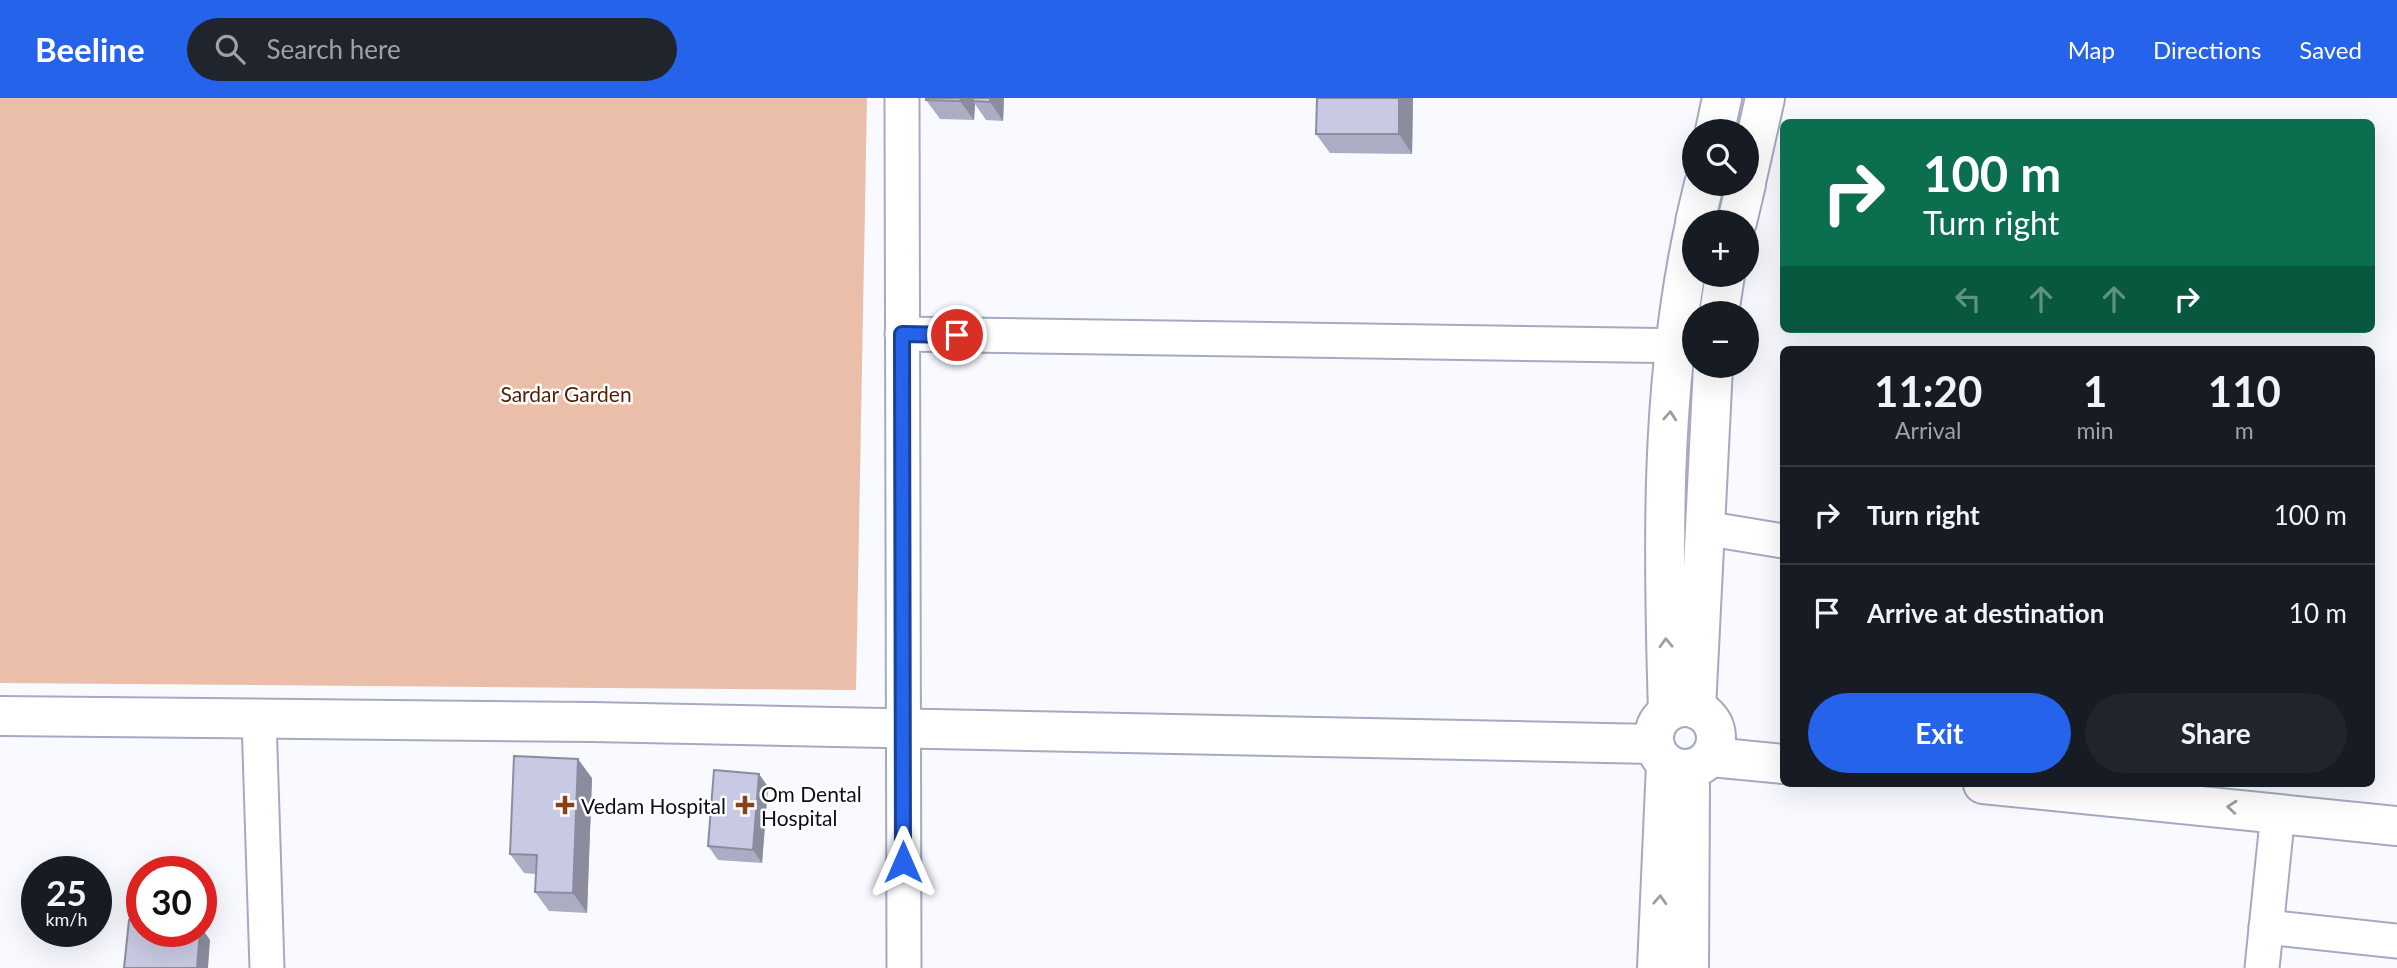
<!DOCTYPE html>
<html lang="en">
<head>
<meta charset="utf-8">
<style>
  :root { --surface:#171b24; --page:#20242c; --text:#f1f3f6; --muted:#9ea1a6; --line:#363941; --accent:#2563eb }
  body { margin:0; font-family:Lato,sans-serif; background:var(--page); color:var(--text); height:100vh; display:flex; flex-direction:column; font-size:26px; white-space:nowrap }
  * { box-sizing:border-box; margin:0 }
  p { font-size:23px; color:var(--muted) }
  .icon { flex:none; width:38px; height:38px; fill:none; stroke:currentColor; stroke-width:2; stroke-linecap:round; stroke-linejoin:round }
  .map { position:relative; flex:1; overflow:hidden }
  .details { position:absolute; left:1780px; top:248px; width:595px; height:441px; display:flex; flex-direction:column; background:var(--surface); border-radius:10px; box-shadow:0 7px 28px #0002 }
  .details>* { flex:none }
  .top-card { position:absolute; left:1780px; top:21px; width:595px; height:214px; border-radius:10px; box-shadow:0 7px 28px #0002; background:#0b6e4f; color:#fff; overflow:hidden }
  .controls { position:absolute; left:1682px; top:21px; display:grid; gap:14px }
  .controls a { display:grid; place-items:center; width:77px; height:77px; border-radius:50%; background:var(--surface); box-shadow:0 7px 28px #0002; font-size:35px }
  .speed { position:absolute; left:21px; top:758px; display:flex; gap:14px; font-size:35px; font-weight:700; text-align:center }
  .speed>* { display:grid; place-content:center; width:91px; height:91px; border-radius:50%; background:var(--surface); box-shadow:0 7px 28px #0002; line-height:1 }
  .speed small { font-size:18px; font-weight:400 }
  .speed .limit { border:10px solid #d22; background:#fff; color:#111 }
  .pin { position:absolute; display:grid; place-items:center; width:60px; height:60px; color:#fff; margin:-30px; border:4px solid #fff; border-radius:50%; box-shadow:0 2px 7px #0007 }
  .me { position:absolute; width:77px; margin:-38px; rotate:0deg; stroke-linejoin:round; filter:drop-shadow(0 0 5px #0008) }
  .turn { display:flex; align-items:center; gap:24px; height:147px; padding:0 28px; font-size:32px }
  .turn .icon { width:91px; height:91px; stroke-width:2.5 }
  .turn b { display:block; font-size:49px; line-height:60px }
  .lanes { display:flex; align-items:center; height:66px; padding:0 28px; background:#0003; justify-content:center; gap:35px; direction:ltr }
  .lanes .off { opacity:.35 }
  .eta { display:flex; justify-content:space-evenly; align-items:center; height:119px; text-align:center }
  .eta b { font-size:42px; font-weight:700; line-height:49px }
  .button { display:flex; gap:14px; margin-top:auto; padding:14px 28px }
  .button a { flex:1; height:80px; border-radius:42px; background:var(--accent); color:#fff; font-size:28px; font-weight:700; line-height:80px; text-align:center }
  .button a+a { background:var(--page); color:var(--text) }
  ul { padding:0; list-style:none }
  li { display:flex; align-items:center; gap:21px; height:98px; padding:0 28px; border-top:2px solid var(--line) }
  li div { flex:1 }
  li b { display:block; font-size:26px }
  li em { font-style:normal }
  header { display:flex; align-items:center; gap:42px; box-sizing:border-box; height:98px; padding:0 35px; background:var(--accent); color:#fff }
  header strong { font-size:33px }
  nav { display:flex; gap:38px; margin-inline-start:auto; font-size:24px }
  .search { width:490px; height:63px; background:var(--page); display:flex; align-items:center; gap:18px; box-sizing:border-box; padding:0 24px; border-radius:38px; color:var(--muted); font-size:26px }
  .map>svg:first-child { display:block }
</style>
</head>
<body>
<header>
<strong>Beeline</strong>
<div class="search"><svg class="icon" aria-label="search" viewBox="0 0 24 24"><circle cx="10" cy="10" r="6"/><path d="M15 15l6 6"/></svg>Search here</div>
<nav><a>Map</a><a>Directions</a><a>Saved</a></nav>
</header>
<div class="map">
<svg width="2397" height="870" viewBox="0 0 2397 870">
  <rect width="100%" height="100%" fill="#f9faff"/>
  <!-- green -->
  <polygon fill="#eabea9" points="0,0 867,0 856,592 0,585"/>
  <g fill="none" stroke-linecap="round" stroke-linejoin="round">
    <defs>
      <g id="street">
        <polyline points="902,0 904,870"/>
        <polyline points="902,236 1694,248"/>
        <polyline points="1704,430 1783,443"/>
        <polyline points="259,621 267,870"/>
        <polyline points="2266,829 2397,843"/>
        <polyline points="2262,870 2278,714"/>
      </g>
      <g id="secondary">
        <polyline points="1715,33 1722,0"/>
        <polyline points="1746,84 1765,0"/>
        <polyline points="1695,124 1704,86"/>
        <polyline points="1737,124 1746,86"/>
        <polyline points="1719,215 1725,177"/>
        <circle cx="1685" cy="640" r="31"/>
        <polyline points="1696,611 1713,268"/>
        <path d="M1668,614C1663,453 1660,289 1694,131"/>
        <polyline points="0,618 592,624 1653,646"/>
        <polyline points="1711,659 1783,666"/>
        <polyline points="1983,686 2397,728"/>
        <polyline points="1657,870 1666,666"/>
        <polyline points="1689,870 1690,688"/>
      </g>
    </defs>
    <!-- street casing -->
    <use href="#street" stroke="#a6a9c0" stroke-width="37"/>
    <!-- secondary casing -->
    <use href="#secondary" stroke="#a6a9c0" stroke-width="42"/>
    <!-- street -->
    <use href="#street" stroke="#fff" stroke-width="33"/>
    <!-- secondary -->
    <use href="#secondary" stroke="#fff" stroke-width="38"/>
  </g>
  <!-- wall -->
  <g fill="#abaec2">
    <polygon points="926,0 1004,0 1003,23 986,22 975,6 974,22 940,21 926,2"/>
    <polygon points="1413,0 1412,56 1330,55 1316,36"/>
    <polygon points="759,676 768,689 762,765 718,762 708,748"/>
    <polygon points="592,680 587,815 549,813 535,794 536,776 524,775 510,756"/>
  </g>
  <!-- shaded-wall -->
  <g fill="#8b8d9e">
    <polygon points="961,0 971,0 975,6 974,22 960,3"/>
    <polygon points="990,0 1004,0 1003,23 990,4"/>
    <polygon points="1399,0 1413,0 1412,56 1399,36"/>
    <polygon points="578,661 592,680 587,815 573,795"/>
    <polygon points="759,676 768,689 762,765 753,752"/>
    <polygon points="201,829 210,842 208,870 197,870"/>
  </g>
  <!-- building -->
  <g fill="#c7cae2" stroke="#8b8d9e" stroke-width="2">
    <polygon points="926,0 961,0 960,3 926,2"/>
    <polygon points="973,0 990,0 990,4 973,3"/>
    <polygon points="1317,0 1399,0 1399,36 1316,36"/>
    <polygon points="514,658 578,661 573,795 535,794 537,757 510,756"/>
    <polygon points="714,672 759,676 753,752 708,748"/>
    <polygon points="129,822 142,823 142,833 200,833 197,870 124,870"/>
  </g>
  <!-- one-way arrows -->
  <defs><path id="oneway-chevron" d="M-2-3.5L2.5 0L-2 3.5" fill="none" stroke-width="1.6" stroke-linecap="round" stroke-linejoin="round" transform="scale(1.75)"/></defs>
  <g stroke="#9e9ea1">
    <use href="#oneway-chevron" transform="translate(1670 318) rotate(-86)"/>
    <use href="#oneway-chevron" transform="translate(1666 545) rotate(-92)"/>
    <use href="#oneway-chevron" transform="translate(2232 709) rotate(-175)"/>
    <use href="#oneway-chevron" transform="translate(1660 802) rotate(-87)"/>
  </g>
  <g fill="none" stroke-linecap="round" stroke-linejoin="round">
    <defs>
      <polyline id="route" points="903,764 902,236 957,237"/>
    </defs>
    <!-- route casing -->
    <use href="#route" stroke="#184099" stroke-width="18"/>
    <!-- route -->
    <use href="#route" stroke="#2563eb" stroke-width="12"/>
  </g>
  <!-- markers -->
  <g fill="#88421b" stroke="#fff" stroke-width="2.5">
    <path d="M561.5 696.5h7v7h7v7h-7v7h-7v-7h-7v-7h7z"/>
    <path d="M741.5 696.5h7v7h7v7h-7v7h-7v-7h-7v-7h7z"/>
  </g>
  <g text-anchor="middle" dominant-baseline="central" stroke-width="5" stroke-linejoin="round" paint-order="stroke">
    <!-- park labels -->
    <g font-size="21" fill="#521d00" stroke="#fff">
      <text x="566" y="295">Sardar Garden</text>
    </g>
    <!-- poi labels -->
    <g font-size="21" fill="#0c0d15" stroke="#fff" text-anchor="start">
      <text x="761" y="695">Om Dental<tspan x="761" dy="24">Hospital</tspan></text>
      <text x="581" y="707">Vedam Hospital</text>
    </g>
  </g>
</svg>
<div class="controls">
<a><svg class="icon" aria-label="search" viewBox="0 0 24 24"><circle cx="10" cy="10" r="6"/><path d="M15 15l6 6"/></svg></a>
<a>+</a>
<a>−</a>
</div>
<div class="speed"><div>25<small>km/h</small></div><div class="limit">30</div></div>
<div class="pin" style="left:957px;top:237px;background:#d93025"><svg class="icon" aria-label="arrive" viewBox="0 0 24 24"><path d="M6 21V4h12l-3 4 3 4H6"/></svg></div>
<svg class="me" style="left:903px;top:764px" viewBox="-20 -20 40 40"><path d="M0-17L14 15 0 8-14 15z" fill="#2563eb" stroke="#fff" stroke-width="4"/></svg>
<div class="top-card">
<div class="turn"><svg class="icon" aria-label="right" viewBox="0 0 24 24"><path d="M7 20v-9h11M14 6l5 5-5 5"/></svg><div><b>100 m</b>Turn right</div></div>
<div class="lanes"><svg class="icon off" aria-label="left" viewBox="0 0 24 24"><path d="M17 20v-9H6M10 6l-5 5 5 5"/></svg><svg class="icon off" aria-label="ahead" viewBox="0 0 24 24"><path d="M12 20V5M6 11l6-6 6 6"/></svg><svg class="icon off" aria-label="ahead" viewBox="0 0 24 24"><path d="M12 20V5M6 11l6-6 6 6"/></svg><svg class="icon" aria-label="right" viewBox="0 0 24 24"><path d="M7 20v-9h11M14 6l5 5-5 5"/></svg></div>
</div>
<section class="details">
<div class="eta">
<div><b>11:20</b><p>Arrival</p></div>
<div><b>1</b><p>min</p></div>
<div><b>110</b><p>m</p></div>
</div>
<ul>
<li><svg class="icon" aria-label="right" viewBox="0 0 24 24"><path d="M7 20v-9h11M14 6l5 5-5 5"/></svg><div><b>Turn right</b></div><em>100 m</em></li>
<li><svg class="icon" aria-label="arrive" viewBox="0 0 24 24"><path d="M6 21V4h12l-3 4 3 4H6"/></svg><div><b>Arrive at destination</b></div><em>10 m</em></li>
</ul>
<div class="button"><a>Exit</a><a>Share</a></div>
</section>
</div>
</body>
</html>
